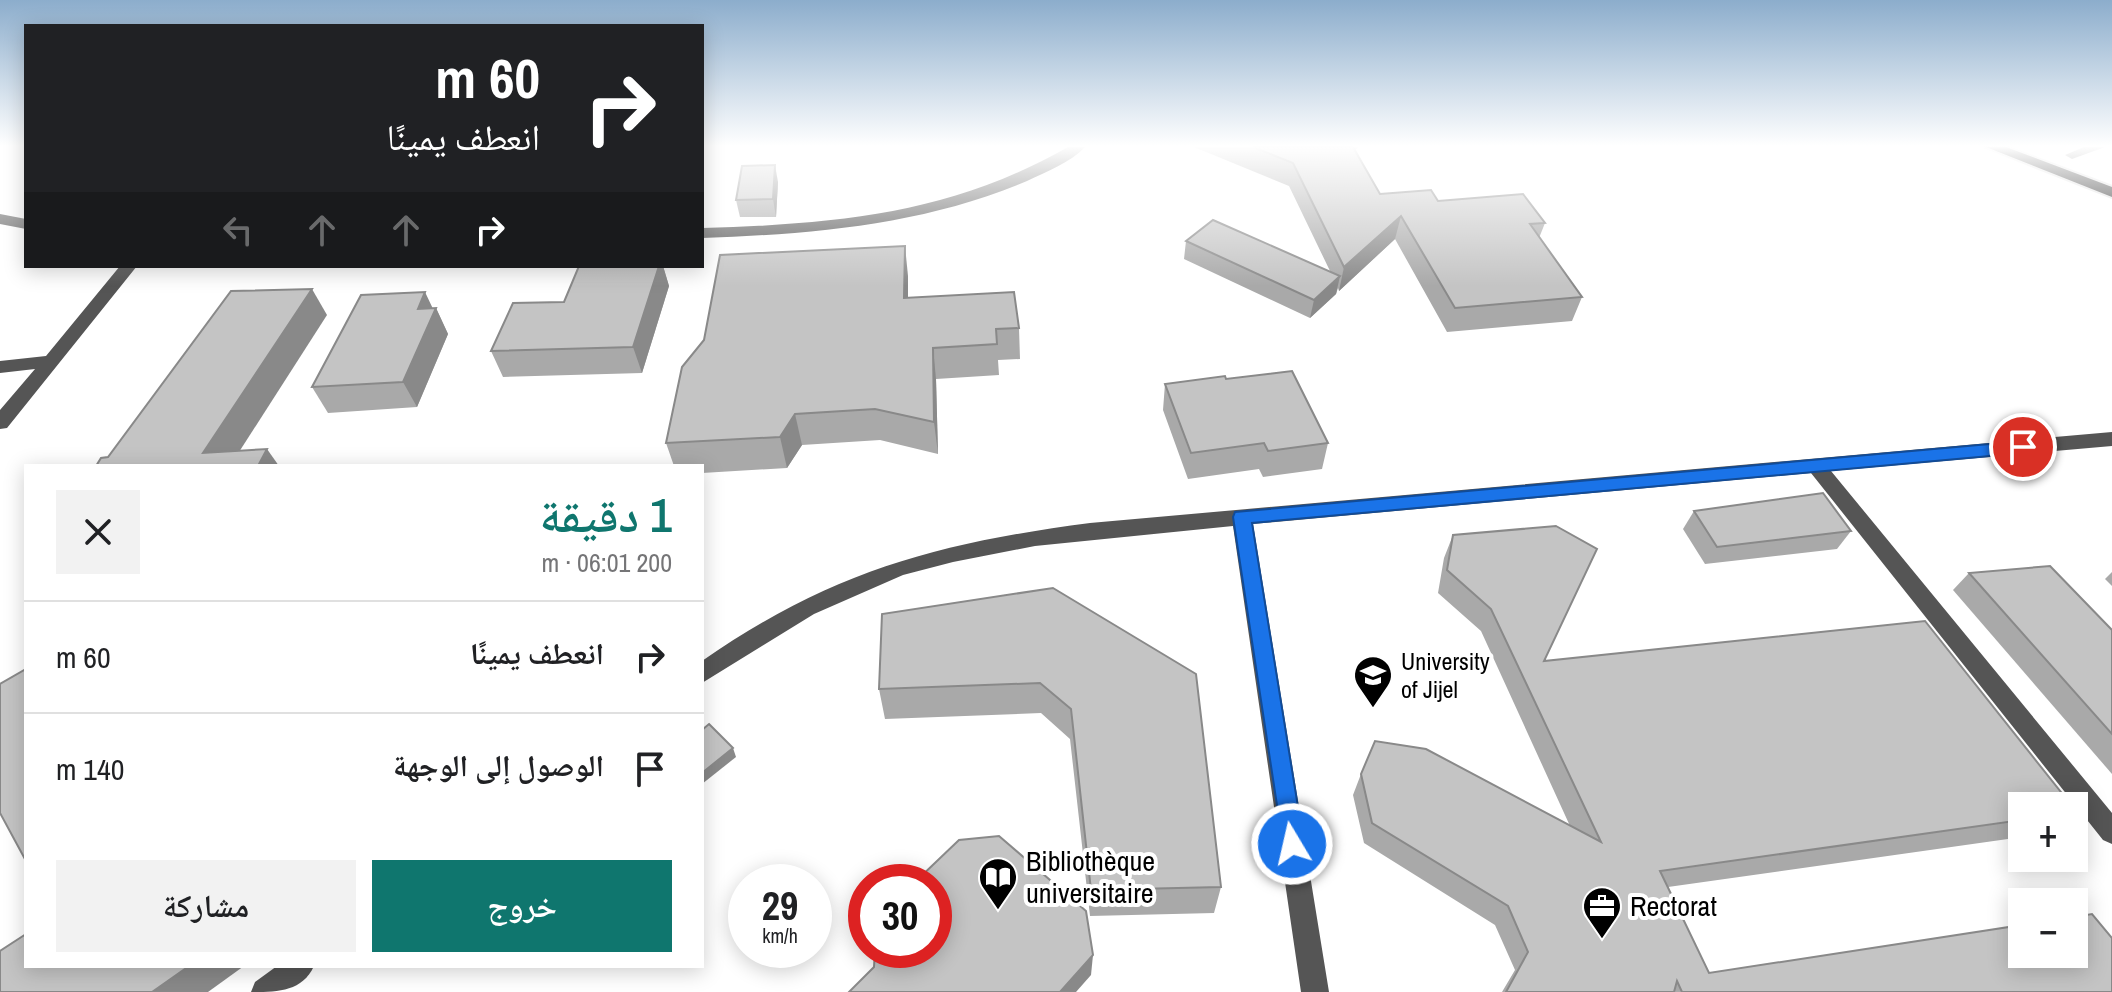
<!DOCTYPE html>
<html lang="ar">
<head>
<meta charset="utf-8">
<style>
  :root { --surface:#fff; --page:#f2f2f2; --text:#202124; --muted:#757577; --line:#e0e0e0; --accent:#0f766e }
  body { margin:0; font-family:"Archivo Narrow","Noto Naskh Arabic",sans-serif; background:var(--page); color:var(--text); direction:rtl; height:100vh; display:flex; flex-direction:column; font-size:30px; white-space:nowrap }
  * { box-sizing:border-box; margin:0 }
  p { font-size:26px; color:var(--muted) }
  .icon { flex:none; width:44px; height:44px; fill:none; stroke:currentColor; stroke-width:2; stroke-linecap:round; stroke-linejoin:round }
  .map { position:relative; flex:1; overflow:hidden; direction:ltr }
  .panel { position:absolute; left:24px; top:464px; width:680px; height:504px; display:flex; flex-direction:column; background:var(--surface); border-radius:0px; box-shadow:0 4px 20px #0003; direction:rtl }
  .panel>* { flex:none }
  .guide { position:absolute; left:24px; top:24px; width:680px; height:244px; border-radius:0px; box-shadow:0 4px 20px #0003; direction:rtl; background:#202124; color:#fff; overflow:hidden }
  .controls { position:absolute; left:2008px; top:792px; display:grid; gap:16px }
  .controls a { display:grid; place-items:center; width:80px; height:80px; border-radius:0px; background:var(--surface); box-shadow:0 4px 20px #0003; font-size:40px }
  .speed { position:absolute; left:728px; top:864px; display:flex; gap:16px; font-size:40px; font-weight:700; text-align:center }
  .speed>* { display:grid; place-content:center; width:104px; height:104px; border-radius:50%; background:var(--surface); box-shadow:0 4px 20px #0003; line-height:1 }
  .speed small { font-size:20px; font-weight:400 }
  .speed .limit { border:12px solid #d22; background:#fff; color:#111 }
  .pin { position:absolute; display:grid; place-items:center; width:68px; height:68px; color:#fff; margin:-34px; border:4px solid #fff; border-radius:50%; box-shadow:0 2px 8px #0007 }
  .me { position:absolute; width:88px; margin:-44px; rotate:351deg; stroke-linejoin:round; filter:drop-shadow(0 0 6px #0008) }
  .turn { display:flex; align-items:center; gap:28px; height:168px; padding:0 32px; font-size:36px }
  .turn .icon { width:104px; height:104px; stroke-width:2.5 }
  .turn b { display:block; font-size:56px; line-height:68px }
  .lanes { display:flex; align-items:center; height:76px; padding:0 32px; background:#0003; justify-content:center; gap:40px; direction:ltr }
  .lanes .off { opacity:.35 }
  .round { display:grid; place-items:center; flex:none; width:84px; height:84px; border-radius:0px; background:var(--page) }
  .summary { display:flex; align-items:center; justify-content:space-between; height:136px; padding:0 32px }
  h1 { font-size:48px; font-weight:600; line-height:60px; color:var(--accent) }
  .primary-button { display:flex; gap:16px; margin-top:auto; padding:16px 32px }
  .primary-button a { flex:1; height:92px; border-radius:0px; background:var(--accent); color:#fff; font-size:32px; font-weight:600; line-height:92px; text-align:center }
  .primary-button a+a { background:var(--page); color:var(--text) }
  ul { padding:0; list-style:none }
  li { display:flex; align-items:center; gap:24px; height:112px; padding:0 32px; border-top:2px solid var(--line) }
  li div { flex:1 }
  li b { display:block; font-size:30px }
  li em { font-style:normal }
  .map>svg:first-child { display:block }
</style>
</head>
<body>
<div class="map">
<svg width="2112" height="992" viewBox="0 0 2112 992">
  <rect width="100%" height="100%" fill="#fff"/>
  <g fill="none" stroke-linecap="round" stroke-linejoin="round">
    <defs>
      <polygon id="major" points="1986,147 2006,147 2112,187 2112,197"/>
    </defs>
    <!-- major casing -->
    <use href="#major" stroke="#dbdbdb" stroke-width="4"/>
    <!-- minor -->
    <g fill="#555" fill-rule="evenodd">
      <path d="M1068,147H1085C1071,162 1046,172 1027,181C923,225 814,234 702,238V228C836,224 949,215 1068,147Z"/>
      <polygon points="2084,147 2105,147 2072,159 2065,155"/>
      <polygon points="0,214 26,219 26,229 0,224"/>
      <polygon points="120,266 137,266 7,428 0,429 0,410 35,369 0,373 0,361 46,356"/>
      <path d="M2112,432V446L1831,471L2112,813V844L2103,840L1811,473L1253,524L1329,992H1301L1233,526L1035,546L953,562L903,575L814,614L702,683V661C830,572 937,543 1090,523Z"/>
      <path d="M277,966H314C302,992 277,992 251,992L255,982Z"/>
    </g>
    <!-- major -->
    <use href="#major" fill="#000" fill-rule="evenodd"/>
  </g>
  <!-- wall -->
  <g fill="#a9a9a9">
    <polygon points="1194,147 1359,147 1355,150 1380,194 1438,201 1545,223 1539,238 1582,297 1572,321 1447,332 1395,239 1339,291 1338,288 1336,294 1310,318 1184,259 1186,241 1330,271 1289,186"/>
    <polygon points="778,182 776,217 740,217 736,200"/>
    <polygon points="579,266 663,266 669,286 642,373 503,377 491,351 564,302"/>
    <polygon points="908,276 908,298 1019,328 1020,359 998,360 999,375 936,379 938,454 880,440 802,445 787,468 702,473 702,466 674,466 666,443"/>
    <polygon points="433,308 436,308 448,334 417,407 328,413 312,387"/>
    <polygon points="1226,379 1328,443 1322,469 1263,477 1259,469 1188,479 1163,410 1165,384"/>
    <polygon points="1694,511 1851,531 1837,549 1705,564 1683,529"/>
    <polygon points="1453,535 1544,661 2022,806 2022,837 1668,887 1709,973 2112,992 1502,992 1515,970 1495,925 1364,843 1353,795 1361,774 1570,826 1481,631 1438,593 1444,558"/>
    <polygon points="2112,572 2112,586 2105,579"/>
    <polygon points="1969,573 2112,630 2112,774 1953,590"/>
    <polygon points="1053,588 1221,887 1214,913 1090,916 1070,739 1041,713 885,719 879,689"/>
  </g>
  <!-- shaded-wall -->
  <g fill="#898989">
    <polygon points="775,165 778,182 776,217 773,199"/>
    <polygon points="1401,216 1395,239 1339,291 1344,267"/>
    <polygon points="905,246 908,276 908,329 904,298"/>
    <polygon points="659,266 663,266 669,286 642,373 633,347"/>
    <polygon points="1340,276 1336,294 1310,318 1314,300"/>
    <polygon points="312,289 327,315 230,466 203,453"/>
    <polygon points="425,292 434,311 436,308 448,334 417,407 403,382 418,309"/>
    <polygon points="933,348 936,379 938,454 934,422"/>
    <polygon points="795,414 802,445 787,468 780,437"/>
    <polygon points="267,449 279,466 258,466"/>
    <polygon points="733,748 736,757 702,784 702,773"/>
    <polygon points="1093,955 1091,975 1076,992 1060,992"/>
    <polygon points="189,966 244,966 208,992 152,992"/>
  </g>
  <!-- building -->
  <g fill="#c4c4c4" stroke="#898989" stroke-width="2">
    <polygon points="1253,147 1353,147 1380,194 1431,190 1438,201 1523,194 1545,223 1530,224 1582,297 1455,308 1401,216 1344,267 1293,163"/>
    <polygon points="775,165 773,199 736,200 742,166"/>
    <polygon points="1213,220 1340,276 1314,300 1186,241"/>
    <polygon points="905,246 904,298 1014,292 1019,328 996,329 997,344 933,348 934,422 875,409 795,414 780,437 666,443 682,367 704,340 720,255"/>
    <polygon points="579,266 659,266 633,347 491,351 513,303 564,302"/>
    <polygon points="312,289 203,453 267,449 258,466 96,466 101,458 108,457 231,291"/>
    <polygon points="425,292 418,309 436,308 403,382 312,387 361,295"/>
    <polygon points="1292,371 1328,443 1268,451 1264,443 1191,453 1165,384 1225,376 1226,379"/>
    <polygon points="1823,493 1851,531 1717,547 1694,511"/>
    <polygon points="1556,526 1597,549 1544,661 1925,621 2072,806 2022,806 2022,820 1660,871 1709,973 2022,925 2022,954 2074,954 2074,917 2092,914 2112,938 2112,992 1682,992 1677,981 1674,992 1506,992 1528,952 1508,906 1372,823 1361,774 1375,741 1426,749 1601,842 1491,609 1447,570 1453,535"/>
    <polygon points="2050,566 2112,630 2112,734 1969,573"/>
    <polygon points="1053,588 1196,674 1221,887 1091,890 1071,709 1040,683 879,689 882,614"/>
    <polygon points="26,669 26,861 0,813 0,684"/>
    <polygon points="709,724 733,748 702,773 702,730"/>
    <polygon points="999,836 1086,911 1093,955 1060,992 849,992 874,967 875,950 934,950 934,882 915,882 959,840"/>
    <polygon points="26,934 26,966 189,966 152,992 0,992 0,951"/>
  </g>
  <!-- sky -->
  <linearGradient id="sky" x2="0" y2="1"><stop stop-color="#8cadcc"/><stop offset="0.51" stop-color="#fff"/><stop offset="1" stop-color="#fff" stop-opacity="0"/></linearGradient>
  <rect width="2112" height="286" fill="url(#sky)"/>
  <!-- route -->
  <polygon fill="#1a73e8" stroke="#114b97" stroke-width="2" points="2023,441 2032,447 2023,453 1252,523 1304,844 1301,851 1292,855 1284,851 1233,517 1235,512"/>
  <!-- icons -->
  <defs>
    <symbol id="university-pin" viewBox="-11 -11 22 30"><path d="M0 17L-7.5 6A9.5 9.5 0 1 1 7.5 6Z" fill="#000" stroke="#fff"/><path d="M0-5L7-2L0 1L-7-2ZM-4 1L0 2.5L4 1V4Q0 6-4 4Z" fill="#fff"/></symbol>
    <symbol id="library-pin" viewBox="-11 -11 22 30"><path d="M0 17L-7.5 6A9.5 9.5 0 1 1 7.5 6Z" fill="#000" stroke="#fff"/><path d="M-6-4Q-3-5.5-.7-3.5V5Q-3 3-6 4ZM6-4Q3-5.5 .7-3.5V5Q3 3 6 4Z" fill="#fff"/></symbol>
    <symbol id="office-pin" viewBox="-11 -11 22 30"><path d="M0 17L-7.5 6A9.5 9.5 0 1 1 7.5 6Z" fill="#000" stroke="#fff"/><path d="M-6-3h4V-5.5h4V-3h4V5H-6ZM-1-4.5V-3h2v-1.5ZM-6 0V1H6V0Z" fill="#fff"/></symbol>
  </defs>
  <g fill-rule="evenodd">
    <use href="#university-pin" x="1351" y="653" width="44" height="60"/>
    <use href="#library-pin" x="976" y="855" width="44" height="60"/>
    <use href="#office-pin" x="1580" y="884" width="44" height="60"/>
  </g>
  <g text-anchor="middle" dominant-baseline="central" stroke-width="8" stroke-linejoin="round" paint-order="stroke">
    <!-- poi labels -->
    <g font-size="24" fill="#000" stroke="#fff" text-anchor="start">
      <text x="1401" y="661">University<tspan x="1401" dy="28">of Jijel</tspan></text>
    </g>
    <!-- near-poi labels -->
    <g font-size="28" fill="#000" stroke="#fff" text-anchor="start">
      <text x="1026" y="861">Bibliothèque<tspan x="1026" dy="32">universitaire</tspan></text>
      <text x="1630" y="906">Rectorat</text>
    </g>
  </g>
</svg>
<div class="controls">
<a>+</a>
<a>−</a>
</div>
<div class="speed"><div>29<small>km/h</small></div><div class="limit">30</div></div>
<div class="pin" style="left:2023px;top:447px;background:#d93025"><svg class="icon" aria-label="arrive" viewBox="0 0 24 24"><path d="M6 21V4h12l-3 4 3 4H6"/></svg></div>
<svg class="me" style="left:1292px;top:844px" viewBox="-20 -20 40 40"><circle r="17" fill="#1a73e8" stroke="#fff" stroke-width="3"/><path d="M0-11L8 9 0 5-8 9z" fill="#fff"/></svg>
<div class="guide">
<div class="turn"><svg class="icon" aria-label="right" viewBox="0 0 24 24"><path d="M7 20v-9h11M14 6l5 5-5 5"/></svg><div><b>60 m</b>انعطف يمينًا</div></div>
<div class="lanes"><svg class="icon off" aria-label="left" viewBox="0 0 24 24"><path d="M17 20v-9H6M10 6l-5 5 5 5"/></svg><svg class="icon off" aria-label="ahead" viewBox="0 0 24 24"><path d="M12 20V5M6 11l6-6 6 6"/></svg><svg class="icon off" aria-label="ahead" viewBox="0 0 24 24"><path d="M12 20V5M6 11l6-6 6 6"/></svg><svg class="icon" aria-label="right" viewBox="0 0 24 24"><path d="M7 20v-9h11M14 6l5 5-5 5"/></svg></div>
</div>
<section class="panel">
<div class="summary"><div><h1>1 دقيقة</h1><p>200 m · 06:01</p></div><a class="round"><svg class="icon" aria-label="close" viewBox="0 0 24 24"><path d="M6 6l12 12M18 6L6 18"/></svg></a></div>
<ul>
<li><svg class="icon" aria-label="right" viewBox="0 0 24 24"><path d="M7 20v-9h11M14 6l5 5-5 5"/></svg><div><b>انعطف يمينًا</b></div><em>60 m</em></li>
<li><svg class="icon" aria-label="arrive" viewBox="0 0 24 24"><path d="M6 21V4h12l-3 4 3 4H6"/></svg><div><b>الوصول إلى الوجهة</b></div><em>140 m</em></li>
</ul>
<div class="primary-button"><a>خروج</a><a>مشاركة</a></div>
</section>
</div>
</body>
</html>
